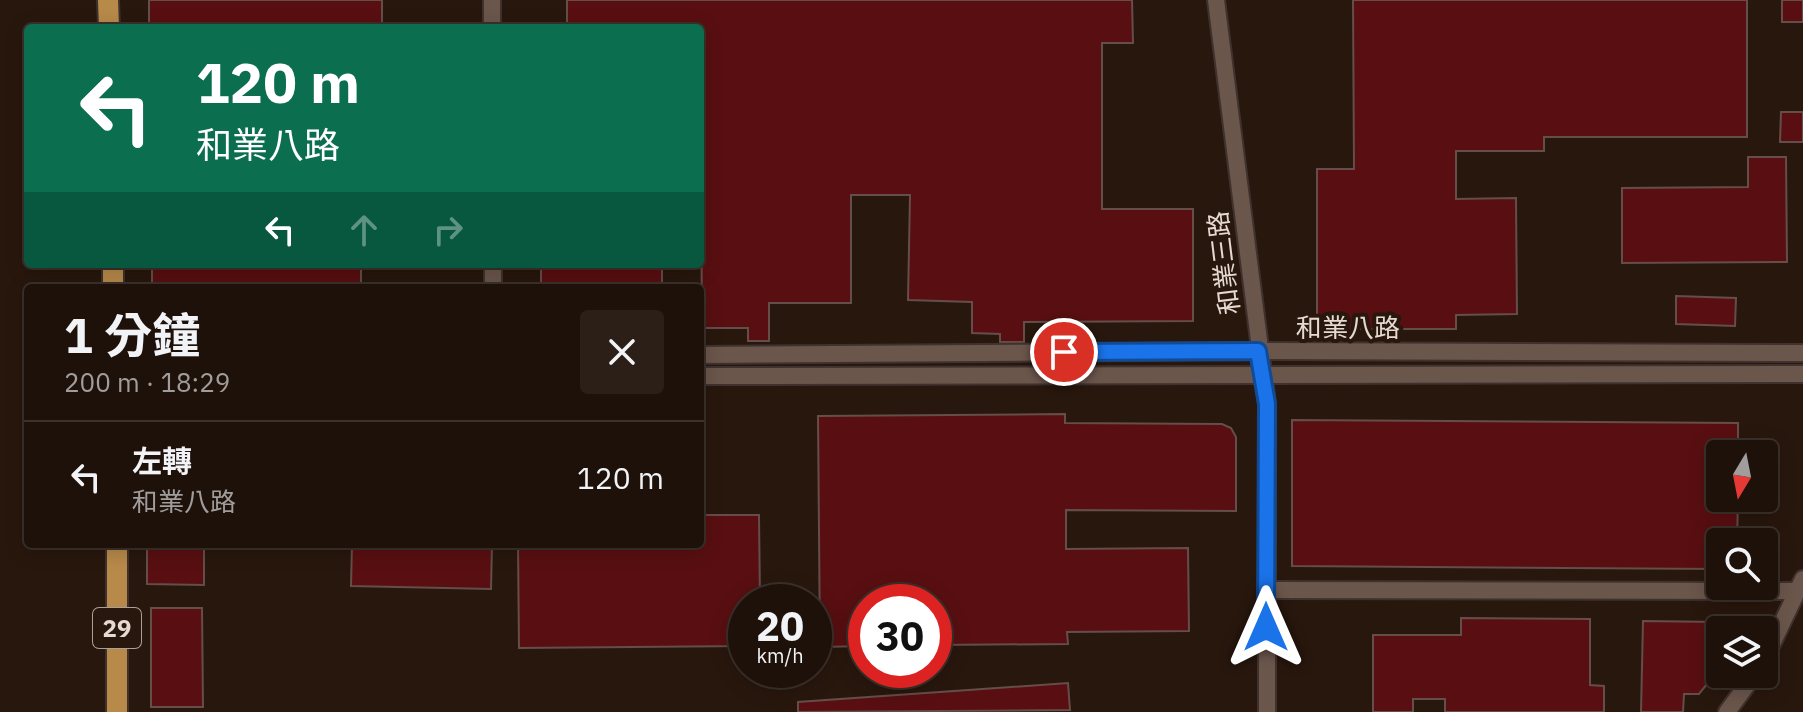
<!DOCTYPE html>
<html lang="zh-TW">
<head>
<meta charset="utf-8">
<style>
  :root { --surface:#1e110a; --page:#2b1f18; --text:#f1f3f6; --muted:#a19d9c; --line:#3c312b }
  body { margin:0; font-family:"IBM Plex Sans","Noto Sans TC",sans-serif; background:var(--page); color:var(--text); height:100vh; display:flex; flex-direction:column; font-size:30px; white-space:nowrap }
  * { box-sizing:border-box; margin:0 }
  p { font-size:26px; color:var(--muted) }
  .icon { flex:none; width:44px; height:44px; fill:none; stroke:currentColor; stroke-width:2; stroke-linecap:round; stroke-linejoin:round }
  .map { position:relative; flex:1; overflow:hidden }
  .details { position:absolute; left:24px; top:284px; width:680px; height:264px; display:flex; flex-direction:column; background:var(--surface); border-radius:8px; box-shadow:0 4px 20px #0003,0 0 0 2px var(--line) }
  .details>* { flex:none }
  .guide { position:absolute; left:24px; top:24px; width:680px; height:244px; border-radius:8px; box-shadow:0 4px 20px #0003,0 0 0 2px var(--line); background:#0b6e4f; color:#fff; overflow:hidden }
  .needle { width:52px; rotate:190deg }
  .tools { position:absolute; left:1706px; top:440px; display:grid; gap:16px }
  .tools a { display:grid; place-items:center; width:72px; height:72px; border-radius:8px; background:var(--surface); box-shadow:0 4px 20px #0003,0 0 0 2px var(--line); font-size:40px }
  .speed { position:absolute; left:728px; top:584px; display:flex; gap:16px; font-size:40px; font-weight:700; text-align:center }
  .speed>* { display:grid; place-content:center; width:104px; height:104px; border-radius:50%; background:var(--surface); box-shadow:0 4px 20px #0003,0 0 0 2px var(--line); line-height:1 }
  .speed small { font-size:20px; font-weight:400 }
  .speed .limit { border:12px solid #d22; background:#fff; color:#111 }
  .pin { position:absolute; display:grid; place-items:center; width:68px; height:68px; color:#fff; margin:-34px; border:4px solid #fff; border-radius:50%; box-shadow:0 2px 8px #0007 }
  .me { position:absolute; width:88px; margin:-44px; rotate:0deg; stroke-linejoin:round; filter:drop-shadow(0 0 6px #0008) }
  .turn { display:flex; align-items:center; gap:28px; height:168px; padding:0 40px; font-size:36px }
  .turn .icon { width:104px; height:104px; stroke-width:2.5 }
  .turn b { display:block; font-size:56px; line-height:68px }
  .lanes { display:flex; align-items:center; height:76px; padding:0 40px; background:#0003; justify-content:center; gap:40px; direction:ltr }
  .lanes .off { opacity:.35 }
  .round { display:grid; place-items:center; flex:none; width:84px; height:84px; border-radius:8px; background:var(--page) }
  .overview { display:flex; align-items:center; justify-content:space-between; height:136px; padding:0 40px }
  h1 { font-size:48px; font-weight:700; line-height:60px }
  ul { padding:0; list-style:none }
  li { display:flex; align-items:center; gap:24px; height:112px; padding:0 40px; border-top:2px solid var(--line) }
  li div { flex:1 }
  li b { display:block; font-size:30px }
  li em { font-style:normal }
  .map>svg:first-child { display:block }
</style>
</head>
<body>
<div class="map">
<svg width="1803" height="712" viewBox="0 0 1803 712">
  <rect width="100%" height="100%" fill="#28170d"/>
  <!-- building -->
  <g fill="#590f11" stroke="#654d4a" stroke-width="2">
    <rect x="149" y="0" width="233" height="28"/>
    <polygon points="567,0 1132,0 1133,43 1102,43 1102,209 1193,209 1193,321 1024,322 1024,342 1000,342 1000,334 972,333 972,302 908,300 910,195 851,195 851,303 769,303 769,341 748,341 748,328 702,328 700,28 567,28"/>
    <polygon points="1353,0 1747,0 1747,137 1544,137 1544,151 1456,151 1456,199 1516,198 1517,314 1456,315 1456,329 1317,329 1317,169 1354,169"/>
    <rect x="1782" y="0" width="21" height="22"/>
    <polygon points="1781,112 1803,112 1803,142 1780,142"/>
    <polygon points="1748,157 1786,157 1787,262 1622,263 1622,188 1748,187"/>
    <rect x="152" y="264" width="209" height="24"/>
    <rect x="541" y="264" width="121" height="24"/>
    <polygon points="1676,296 1736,298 1735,326 1676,324"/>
    <polygon points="1065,414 1065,423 1222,424 1231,428 1236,437 1236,511 1066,510 1066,549 1188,548 1189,631 1067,632 1068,644 934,645 934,602 866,602 866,646 820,647 818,416"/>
    <polygon points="1292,420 1738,423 1738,454 1720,454 1720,498 1738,498 1737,542 1720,542 1720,569 1292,566"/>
    <polygon points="700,515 759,515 760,602 746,602 746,646 519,648 518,544 700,544"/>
    <polygon points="147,544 204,544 204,585 147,584"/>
    <polygon points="352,544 492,544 491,589 351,586"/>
    <polygon points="151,608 202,608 203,707 151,707"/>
    <polygon points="1461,618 1590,619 1590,685 1604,686 1604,712 1445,712 1445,699 1413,699 1413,712 1373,712 1373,635 1461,635"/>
    <polygon points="1643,621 1720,622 1720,668 1699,694 1684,694 1683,712 1641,712"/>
    <polygon points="1068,683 1070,710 798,712 798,702"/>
  </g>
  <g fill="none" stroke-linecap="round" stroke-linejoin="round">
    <defs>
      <g id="street">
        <polyline points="492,0 492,28"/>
        <polyline points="1216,0 1267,404 1267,712"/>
        <polyline points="493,264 493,288"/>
        <polyline points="700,355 1258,351 1803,353"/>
        <polyline points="700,376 1803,374"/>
        <polyline points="1266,590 1798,591"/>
        <polyline points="1764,661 1803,579"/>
        <polyline points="1727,712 1755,674"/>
      </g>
      <g id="primary">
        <polyline points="108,0 109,28"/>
        <polyline points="113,264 113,288"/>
        <polyline points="117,712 117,544"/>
      </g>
    </defs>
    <!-- street casing -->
    <use href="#street" stroke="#3f322e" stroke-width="20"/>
    <!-- primary casing -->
    <use href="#primary" stroke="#3f322e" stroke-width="24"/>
    <!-- street -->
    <use href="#street" stroke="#6b564b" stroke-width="16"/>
    <!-- primary -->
    <use href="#primary" stroke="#b88a4a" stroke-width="20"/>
  </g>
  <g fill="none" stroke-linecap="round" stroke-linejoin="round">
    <defs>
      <polyline id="route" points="1064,352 1258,351 1267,404 1266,627"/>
    </defs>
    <!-- route casing -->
    <use href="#route" stroke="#114b97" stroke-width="20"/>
    <!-- route -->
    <use href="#route" stroke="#1a73e8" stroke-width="14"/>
  </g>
  <g text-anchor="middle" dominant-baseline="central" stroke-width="8" stroke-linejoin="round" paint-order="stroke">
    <!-- shield labels -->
    <rect fill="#28170d" stroke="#ad9f97" stroke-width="2" x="93" y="608" width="48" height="40" rx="6"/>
    <g font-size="24" font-weight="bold" fill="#e6d9d2">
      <text x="117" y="628">29</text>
    </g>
    <!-- street labels -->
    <g font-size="26" fill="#e6d9d2" stroke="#28170d">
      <text transform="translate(1223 263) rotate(-97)">和業三路</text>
      <text x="1348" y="327">和業八路</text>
    </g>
  </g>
</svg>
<div class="tools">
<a><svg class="needle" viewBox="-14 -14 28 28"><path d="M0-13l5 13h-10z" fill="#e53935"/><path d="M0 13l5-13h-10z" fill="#a19d9c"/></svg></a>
<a><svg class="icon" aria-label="search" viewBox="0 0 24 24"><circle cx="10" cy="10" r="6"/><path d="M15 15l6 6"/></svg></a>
<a><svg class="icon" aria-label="layers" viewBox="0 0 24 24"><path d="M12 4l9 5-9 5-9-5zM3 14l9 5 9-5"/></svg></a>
</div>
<div class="speed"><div>20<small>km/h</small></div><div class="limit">30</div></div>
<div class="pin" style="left:1064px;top:352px;background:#d93025"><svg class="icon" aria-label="arrive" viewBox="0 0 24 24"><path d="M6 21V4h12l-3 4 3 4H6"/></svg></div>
<svg class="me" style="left:1266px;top:627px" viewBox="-20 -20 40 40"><path d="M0-17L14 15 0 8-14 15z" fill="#1a73e8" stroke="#fff" stroke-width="4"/></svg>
<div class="guide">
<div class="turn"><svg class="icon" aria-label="left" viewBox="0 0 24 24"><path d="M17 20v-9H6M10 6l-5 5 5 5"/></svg><div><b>120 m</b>和業八路</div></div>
<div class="lanes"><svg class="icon" aria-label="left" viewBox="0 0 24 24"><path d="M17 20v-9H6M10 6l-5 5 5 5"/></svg><svg class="icon off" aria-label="ahead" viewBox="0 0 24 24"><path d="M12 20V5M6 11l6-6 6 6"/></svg><svg class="icon off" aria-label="right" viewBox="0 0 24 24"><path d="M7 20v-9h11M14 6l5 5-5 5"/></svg></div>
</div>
<section class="details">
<div class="overview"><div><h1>1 分鐘</h1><p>200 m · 18:29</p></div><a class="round"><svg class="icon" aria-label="close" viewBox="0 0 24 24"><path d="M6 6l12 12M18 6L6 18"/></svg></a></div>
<ul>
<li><svg class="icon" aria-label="left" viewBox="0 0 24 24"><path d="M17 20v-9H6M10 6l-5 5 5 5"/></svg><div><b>左轉</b><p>和業八路</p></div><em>120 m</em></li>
</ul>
</section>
</div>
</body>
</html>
